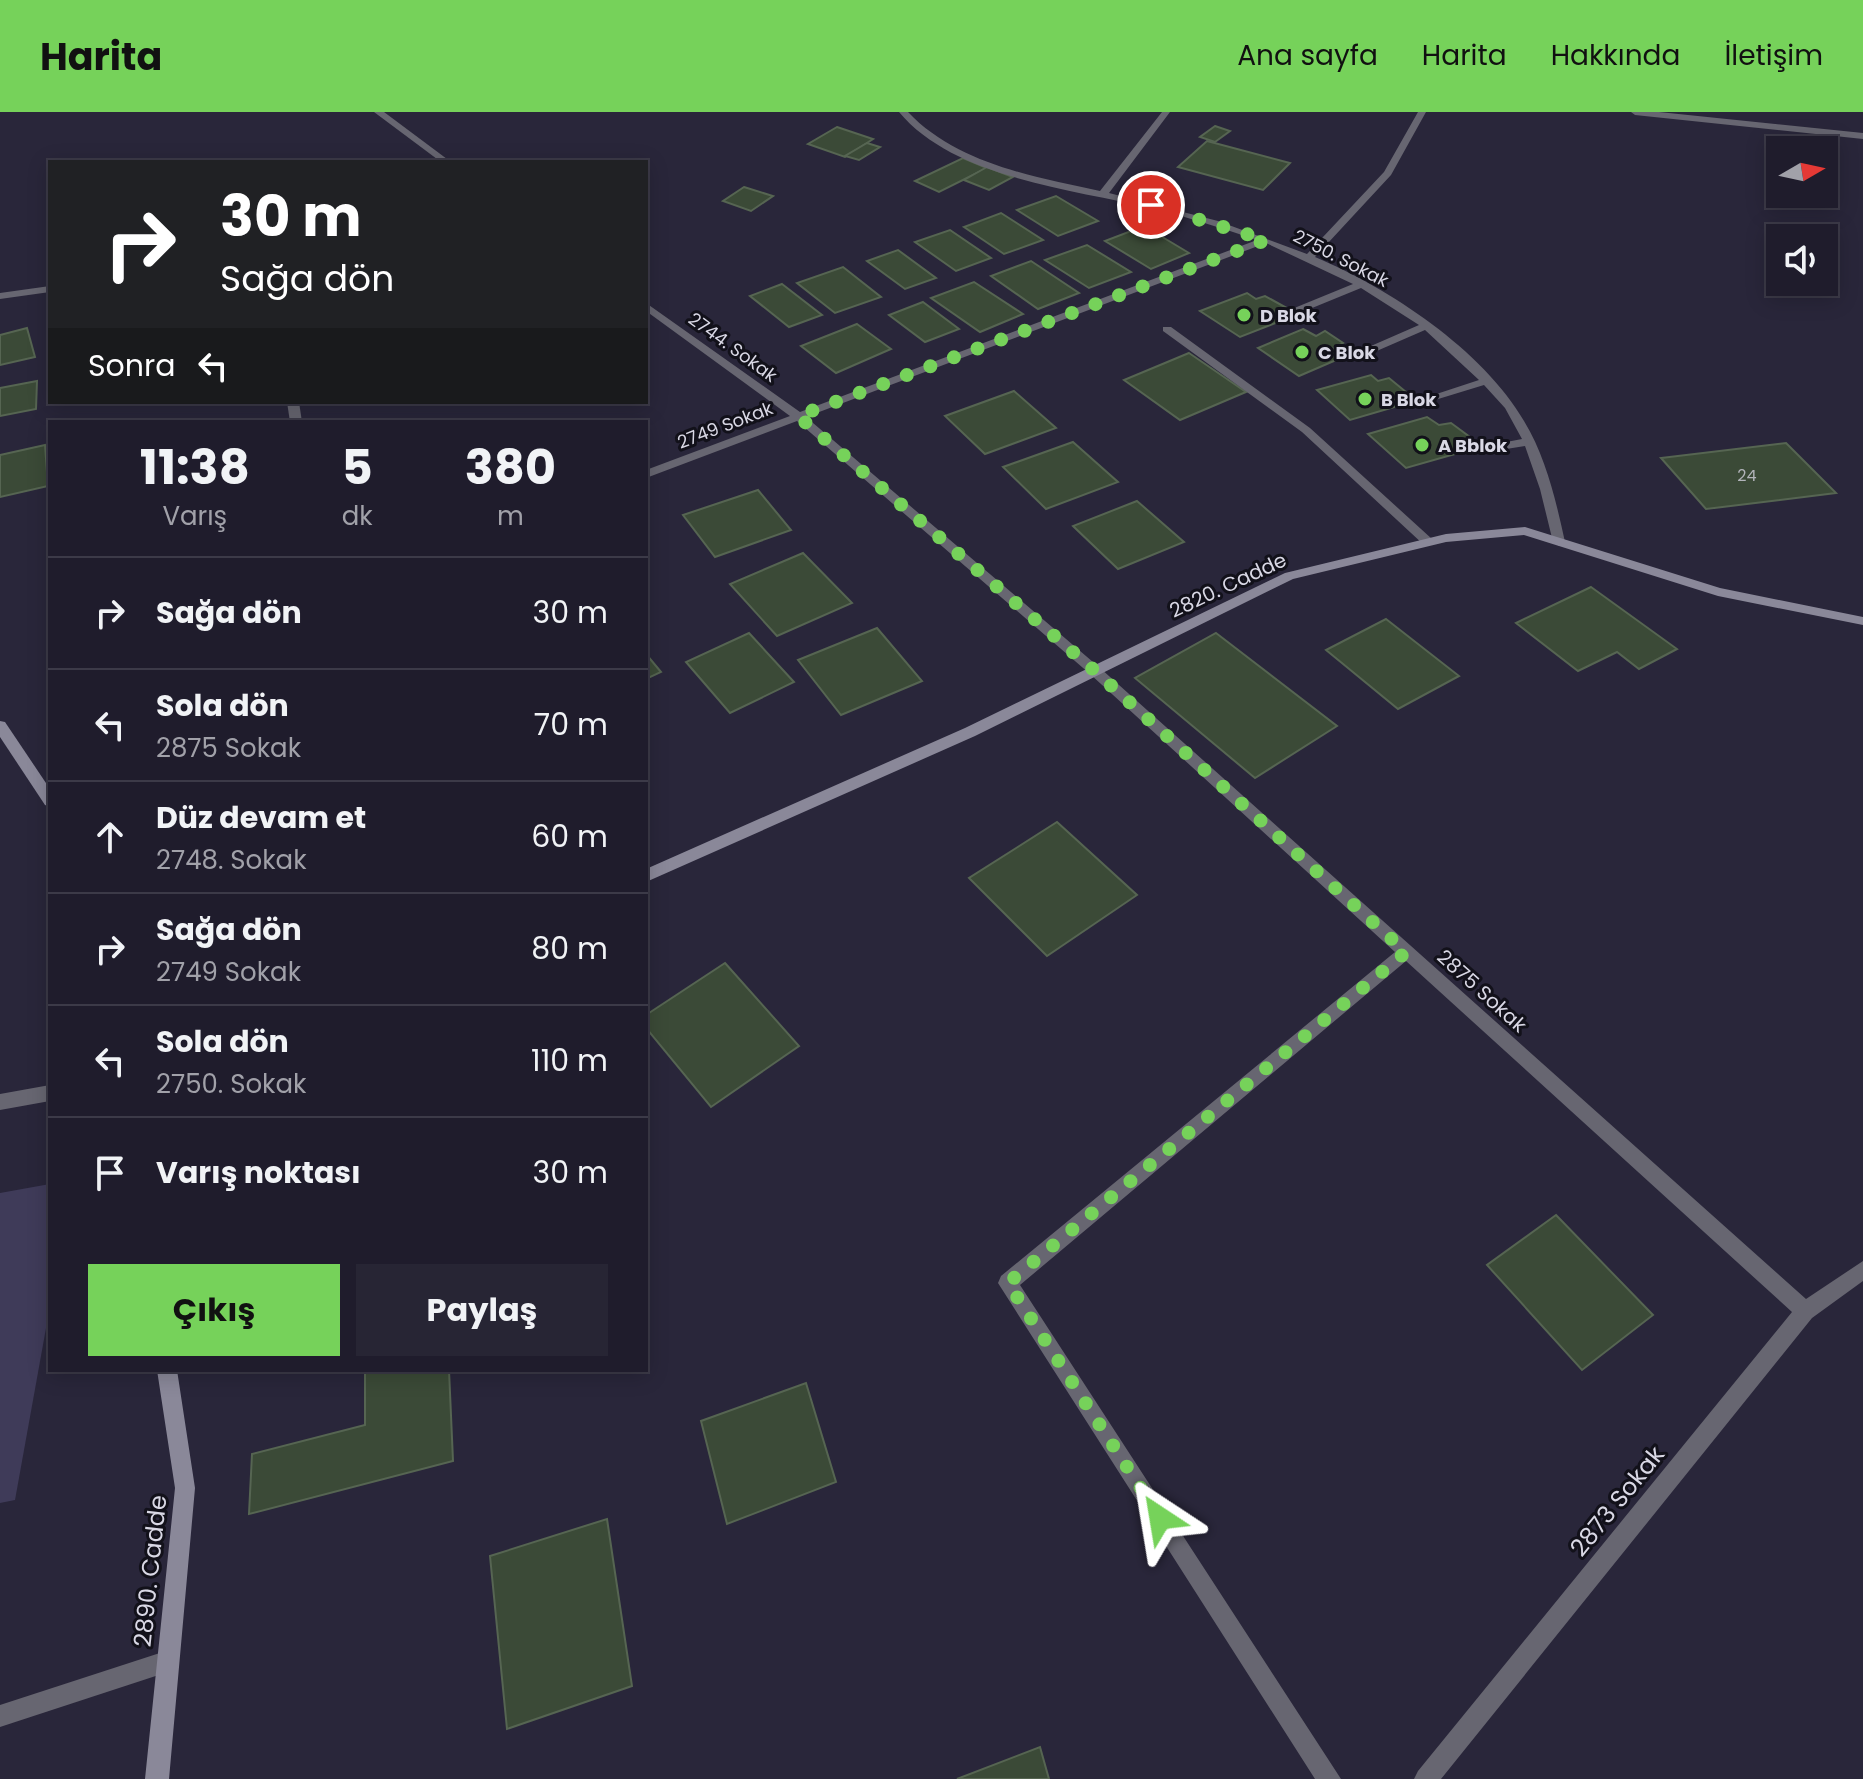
<!DOCTYPE html>
<html lang="tr">
<head>
<meta charset="utf-8">
<style>
  :root { --surface:#1f1c2c; --page:#272534; --text:#f1f3f6; --muted:#a1a1a9; --line:#3c3a48; --accent:#76d25a }
  body { margin:0; font-family:Poppins,sans-serif; background:var(--page); color:var(--text); height:100vh; display:flex; flex-direction:column; font-size:30px; white-space:nowrap }
  * { box-sizing:border-box; margin:0 }
  p { font-size:26px; color:var(--muted) }
  .icon { flex:none; width:44px; height:44px; fill:none; stroke:currentColor; stroke-width:2; stroke-linecap:round; stroke-linejoin:round }
  .map { position:relative; flex:1; overflow:hidden }
  .panel { position:absolute; left:48px; top:308px; width:600px; height:952px; display:flex; flex-direction:column; background:var(--surface); border-radius:0px; box-shadow:0 4px 20px #0003,0 0 0 2px var(--line) }
  .panel>* { flex:none }
  .banner { position:absolute; left:48px; top:48px; width:600px; height:244px; border-radius:0px; box-shadow:0 4px 20px #0003,0 0 0 2px var(--line); background:#202124; color:#fff; overflow:hidden }
  .needle { width:52px; rotate:81deg }
  .controls { position:absolute; left:1766px; top:24px; display:grid; gap:16px }
  .controls a { display:grid; place-items:center; width:72px; height:72px; border-radius:0px; background:var(--surface); box-shadow:0 4px 20px #0003,0 0 0 2px var(--line); font-size:40px }
  .pin { position:absolute; display:grid; place-items:center; width:68px; height:68px; color:#fff; margin:-34px; border:4px solid #fff; border-radius:50%; box-shadow:0 2px 8px #0007 }
  .me { position:absolute; width:88px; margin:-44px; rotate:327deg; stroke-linejoin:round; filter:drop-shadow(0 0 6px #0008) }
  .turn { display:flex; align-items:center; gap:28px; height:168px; padding:0 40px; font-size:36px }
  .turn .icon { width:104px; height:104px; stroke-width:2.5 }
  .turn b { display:block; font-size:56px; line-height:68px }
  .then { display:flex; align-items:center; height:76px; padding:0 40px; background:#0003; gap:16px; font-size:30px }
  .eta { display:flex; justify-content:space-evenly; align-items:center; height:136px; text-align:center }
  .eta b { font-size:48px; font-weight:700; line-height:56px }
  .cta { display:flex; gap:16px; margin-top:auto; padding:16px 40px }
  .cta a { flex:1; height:92px; border-radius:0px; background:var(--accent); color:#111; font-size:32px; font-weight:700; line-height:92px; text-align:center }
  .cta a+a { background:var(--page); color:var(--text) }
  ul { padding:0; list-style:none }
  li { display:flex; align-items:center; gap:24px; height:112px; padding:0 40px; border-top:2px solid var(--line) }
  li div { flex:1 }
  li b { display:block; font-size:30px }
  li em { font-style:normal }
  header { display:flex; align-items:center; gap:48px; box-sizing:border-box; height:112px; padding:0 40px; background:var(--accent); color:#111 }
  header strong { font-size:38px }
  nav { display:flex; gap:44px; margin-inline-start:auto; font-size:28px }
  .map>svg:first-child { display:block }
</style>
</head>
<body>
<header>
<strong>Harita</strong>
<nav><a>Ana sayfa</a><a>Harita</a><a>Hakkında</a><a>İletişim</a></nav>
</header>
<div class="map">
<svg width="1863" height="1667" viewBox="0 0 1863 1667">
  <rect width="100%" height="100%" fill="#29263a"/>
  <!-- green -->
  <polygon fill="#3f3b59" points="50,1072 50,1194 15,1388 0,1391 0,1081"/>
  <!-- building -->
  <g fill="#3b4a37" stroke="#566552" stroke-width="2">
    <polygon points="1215,14 1230,19 1215,30 1200,25"/>
    <polygon points="837,15 873,27 845,45 808,32"/>
    <polygon points="1207,29 1290,51 1263,78 1178,55"/>
    <polygon points="867,31 880,35 859,48 845,44"/>
    <polygon points="963,46 987,56 939,80 915,69"/>
    <polygon points="987,55 1013,65 989,78 964,68"/>
    <polygon points="744,75 773,84 751,99 723,89"/>
    <polygon points="1056,84 1098,109 1058,124 1017,98"/>
    <polygon points="1001,101 1043,128 1004,142 964,115"/>
    <polygon points="1144,114 1189,141 1151,157 1105,129"/>
    <polygon points="950,118 991,146 956,159 915,130"/>
    <polygon points="1087,133 1131,160 1089,176 1045,148"/>
    <polygon points="898,138 936,166 905,177 867,149"/>
    <polygon points="1031,149 1079,181 1038,197 991,164"/>
    <polygon points="843,155 881,185 835,201 797,171"/>
    <polygon points="974,170 1023,202 980,220 931,186"/>
    <polygon points="782,172 822,203 789,215 750,184"/>
    <polygon points="1247,181 1256,187 1265,184 1285,195 1277,199 1288,206 1240,225 1200,199"/>
    <polygon points="923,190 959,217 925,230 889,203"/>
    <polygon points="857,212 891,237 836,261 801,234"/>
    <polygon points="27,216 35,245 0,253 0,223"/>
    <polygon points="1303,217 1316,224 1325,219 1343,231 1334,236 1348,243 1299,264 1258,236"/>
    <polygon points="1189,241 1246,280 1180,308 1124,268"/>
    <polygon points="1371,263 1378,269 1389,266 1406,280 1398,282 1408,291 1350,308 1317,278"/>
    <polygon points="37,269 36,297 0,304 0,276"/>
    <polygon points="1014,279 1056,316 985,342 945,304"/>
    <polygon points="1427,305 1439,313 1451,311 1470,325 1457,328 1469,338 1406,356 1368,322"/>
    <polygon points="1073,330 1118,370 1046,397 1003,355"/>
    <polygon points="1786,331 1836,381 1706,397 1661,346"/>
    <polygon points="45,333 48,374 0,385 0,343"/>
    <polygon points="758,378 791,418 715,445 683,403"/>
    <polygon points="1137,389 1184,430 1118,457 1073,414"/>
    <polygon points="803,441 852,491 777,524 730,472"/>
    <polygon points="1591,475 1677,537 1639,557 1617,540 1578,559 1516,511"/>
    <polygon points="1386,507 1459,564 1398,597 1326,538"/>
    <polygon points="877,516 922,569 841,603 798,548"/>
    <polygon points="749,521 794,570 730,601 686,550"/>
    <polygon points="1216,521 1337,614 1255,666 1135,566"/>
    <polygon points="646,542 661,560 646,567"/>
    <polygon points="1057,710 1137,783 1047,844 969,766"/>
    <polygon points="725,851 799,934 711,995 646,916 646,903"/>
    <polygon points="1556,1103 1653,1203 1582,1258 1487,1153"/>
    <polygon points="365,1258 449,1258 453,1349 249,1402 252,1342 365,1313"/>
    <polygon points="806,1271 836,1370 727,1412 701,1309"/>
    <polygon points="607,1407 632,1574 507,1617 490,1444"/>
    <polygon points="1040,1635 1049,1667 957,1667"/>
  </g>
  <g fill="none" stroke-linecap="round" stroke-linejoin="round">
    <!-- lane -->
    <polygon fill="#676671" fill-rule="evenodd" points="166,1539 174,1542 177,1550 174,1558 0,1615 0,1593"/>
    <!-- street -->
    <g fill="#676671" fill-rule="evenodd">
      <polygon points="374,0 384,0 451,50 441,50"/>
      <path d="M899,0H908C956,51 1034,65 1100,79L1162,0H1170L1109,81L1218,109L1307,142L1384,60L1418,0H1426L1391,63L1315,145C1389,176 1483,238 1524,309C1546,345 1556,389 1565,430L1563,433L1559,434L1553,430L1540,377L1525,334L1475,342L1469,339L1475,336L1522,327L1505,296L1484,273L1412,295L1406,292L1479,268L1425,218L1356,248H1348V244L1419,213L1361,176L1295,203H1287V199L1353,172L1266,131L806,305L1100,556L1806,1187L1863,1149V1169L1812,1206L1441,1667H1414L1418,1659L1792,1200L1406,849L1020,1173L1341,1667H1315L998,1171L1001,1164L1395,840L1090,562L797,309L646,366V358L790,304L646,199V191L800,300L1257,128C1222,116 1187,105 1151,96C1072,77 954,66 899,0Z"/>
      <polygon points="1631,0 1659,0 1863,21 1863,27 1635,3"/>
      <polygon points="50,174 50,180 0,187 0,181"/>
      <polygon points="1163,215 1171,215 1310,316 1432,427 1432,433 1424,433 1302,320 1163,219"/>
      <polygon points="287,290 299,290 302,310 290,310"/>
      <polygon points="50,973 50,989 0,998 0,982"/>
    </g>
    <!-- secondary -->
    <g fill="#8a8899" fill-rule="evenodd">
      <polygon points="1525,415 1720,476 1863,505 1863,513 1718,484 1524,423 1446,430 1293,467 975,624 646,770 646,757 965,616 1285,461 1446,422"/>
      <polygon points="0,609 5,610 50,677 50,695 45,693 0,625"/>
      <polygon points="157,1258 177,1258 195,1376 169,1667 145,1667 175,1376"/>
    </g>
  </g>
  <g fill="none" stroke-linecap="round" stroke-linejoin="round">
    <!-- route -->
    <polyline stroke="#76d25a" stroke-width="14" stroke-dasharray="0 25.2" points="1151,93 1266,128 798,304 1095,559 1406,840 1008,1171 1160,1406"/>
  </g>
  <!-- markers -->
  <g fill="#76d25a" stroke="#12111a" stroke-width="3">
    <circle cx="1244" cy="203" r="8"/>
    <circle cx="1302" cy="240" r="8"/>
    <circle cx="1365" cy="287" r="8"/>
    <circle cx="1422" cy="333" r="8"/>
  </g>
  <g text-anchor="middle" dominant-baseline="central" stroke-width="6" stroke-linejoin="round" paint-order="stroke">
    <!-- number labels -->
    <g font-size="16" fill="#b2b4ba">
      <text x="1747" y="363">24</text>
    </g>
    <!-- far-street labels -->
    <g font-size="18" fill="#d9d8e5" stroke="#12111a">
      <text transform="translate(1341 146) rotate(27)">2750. Sokak</text>
      <text transform="translate(733 235) rotate(36)">2744. Sokak</text>
      <text transform="translate(725 313) rotate(-21)">2749 Sokak</text>
    </g>
    <!-- far-poi labels -->
    <g font-size="18" font-weight="bold" fill="#d9d8e5" stroke="#12111a" text-anchor="start">
      <text x="1260" y="203">D Blok</text>
      <text x="1318" y="240">C Blok</text>
      <text x="1381" y="287">B Blok</text>
      <text x="1438" y="333">A Bblok</text>
    </g>
    <!-- street labels -->
    <g font-size="20" fill="#d9d8e5" stroke="#12111a">
      <text transform="translate(1228 473) rotate(-25)">2820. Cadde</text>
      <text transform="translate(1482 879) rotate(42)">2875 Sokak</text>
    </g>
    <!-- near-street labels -->
    <g font-size="24" fill="#d9d8e5" stroke="#12111a">
      <text transform="translate(1617 1389) rotate(-51)">2873 Sokak</text>
      <text transform="translate(150 1459) rotate(-84)">2890. Cadde</text>
    </g>
  </g>
</svg>
<div class="controls">
<a><svg class="needle" viewBox="-14 -14 28 28"><path d="M0-13l5 13h-10z" fill="#e53935"/><path d="M0 13l5-13h-10z" fill="#a1a1a9"/></svg></a>
<a><svg class="icon" aria-label="sound" viewBox="0 0 24 24"><path d="M4 9h4l5-4v14l-5-4H4zM17 9q2 3 0 6"/></svg></a>
</div>
<div class="pin" style="left:1151px;top:93px;background:#d93025"><svg class="icon" aria-label="arrive" viewBox="0 0 24 24"><path d="M6 21V4h12l-3 4 3 4H6"/></svg></div>
<svg class="me" style="left:1160px;top:1406px" viewBox="-20 -20 40 40"><path d="M0-17L14 15 0 8-14 15z" fill="#76d25a" stroke="#fff" stroke-width="4"/></svg>
<div class="banner">
<div class="turn"><svg class="icon" aria-label="right" viewBox="0 0 24 24"><path d="M7 20v-9h11M14 6l5 5-5 5"/></svg><div><b>30 m</b>Sağa dön</div></div>
<div class="then">Sonra<svg class="icon" aria-label="left" viewBox="0 0 24 24"><path d="M17 20v-9H6M10 6l-5 5 5 5"/></svg></div>
</div>
<section class="panel">
<div class="eta">
<div><b>11:38</b><p>Varış</p></div>
<div><b>5</b><p>dk</p></div>
<div><b>380</b><p>m</p></div>
</div>
<ul>
<li><svg class="icon" aria-label="right" viewBox="0 0 24 24"><path d="M7 20v-9h11M14 6l5 5-5 5"/></svg><div><b>Sağa dön</b></div><em>30 m</em></li>
<li><svg class="icon" aria-label="left" viewBox="0 0 24 24"><path d="M17 20v-9H6M10 6l-5 5 5 5"/></svg><div><b>Sola dön</b><p>2875 Sokak</p></div><em>70 m</em></li>
<li><svg class="icon" aria-label="ahead" viewBox="0 0 24 24"><path d="M12 20V5M6 11l6-6 6 6"/></svg><div><b>Düz devam et</b><p>2748. Sokak</p></div><em>60 m</em></li>
<li><svg class="icon" aria-label="right" viewBox="0 0 24 24"><path d="M7 20v-9h11M14 6l5 5-5 5"/></svg><div><b>Sağa dön</b><p>2749 Sokak</p></div><em>80 m</em></li>
<li><svg class="icon" aria-label="left" viewBox="0 0 24 24"><path d="M17 20v-9H6M10 6l-5 5 5 5"/></svg><div><b>Sola dön</b><p>2750. Sokak</p></div><em>110 m</em></li>
<li><svg class="icon" aria-label="arrive" viewBox="0 0 24 24"><path d="M6 21V4h12l-3 4 3 4H6"/></svg><div><b>Varış noktası</b></div><em>30 m</em></li>
</ul>
<div class="cta"><a>Çıkış</a><a>Paylaş</a></div>
</section>
</div>
</body>
</html>
